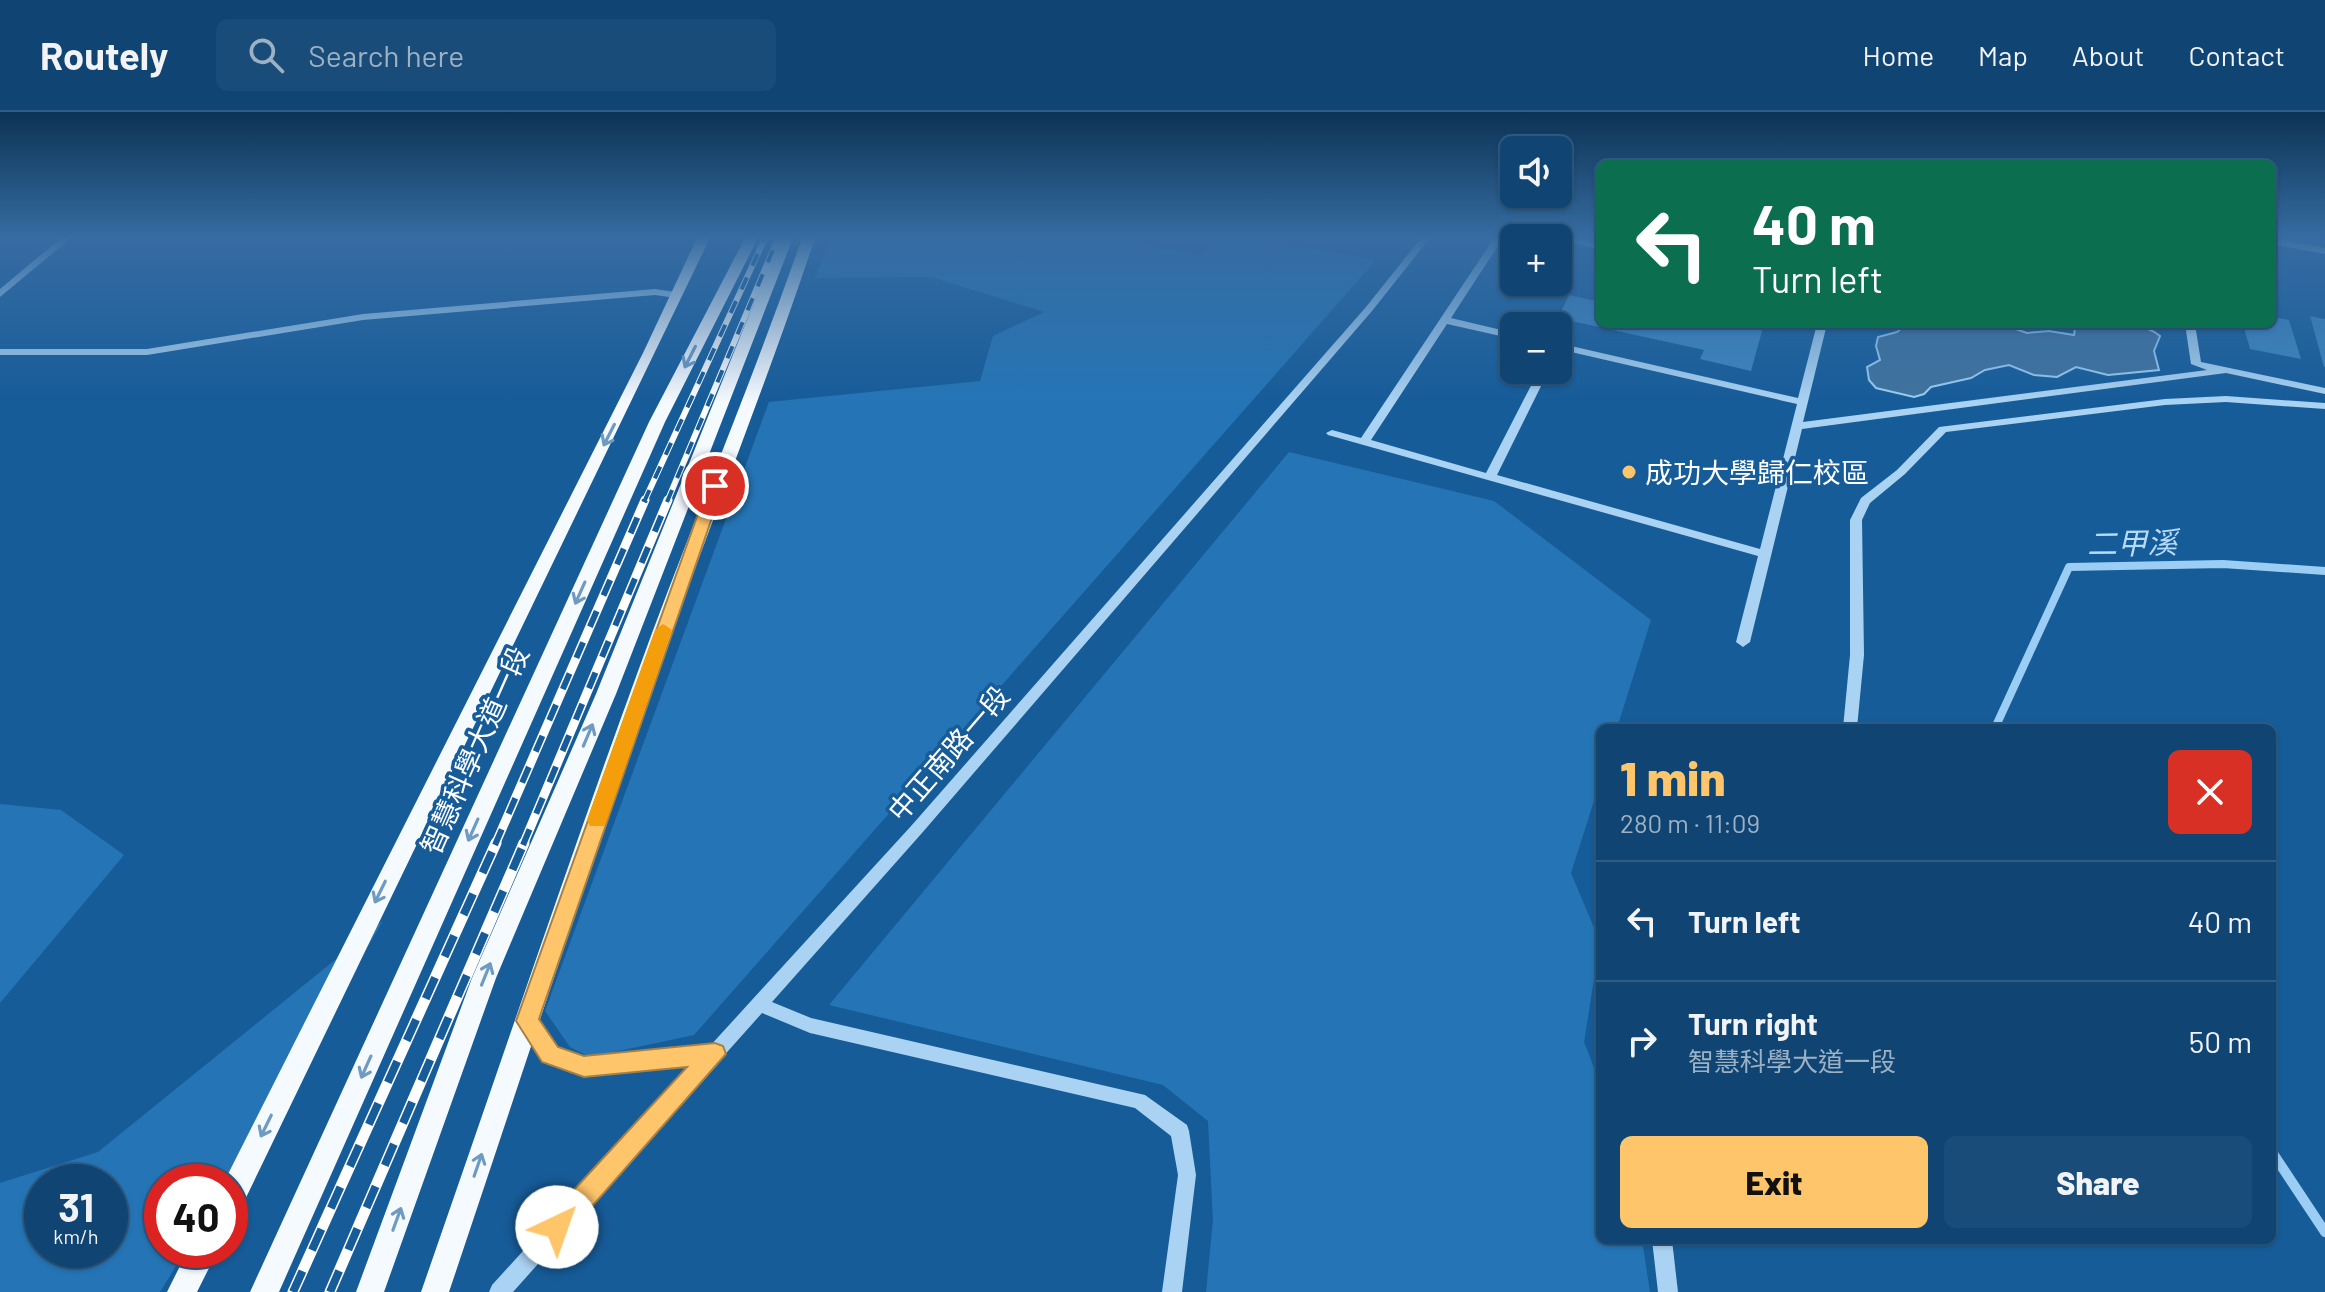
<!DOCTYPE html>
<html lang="en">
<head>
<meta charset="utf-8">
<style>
  :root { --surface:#104573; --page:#194c78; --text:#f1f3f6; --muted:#9cb1c4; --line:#305d85; --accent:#ffc56b }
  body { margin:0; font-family:Barlow,"Noto Sans TC",sans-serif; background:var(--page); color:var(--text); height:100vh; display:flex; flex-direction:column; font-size:30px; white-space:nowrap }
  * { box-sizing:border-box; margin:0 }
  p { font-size:26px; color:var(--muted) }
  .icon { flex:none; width:44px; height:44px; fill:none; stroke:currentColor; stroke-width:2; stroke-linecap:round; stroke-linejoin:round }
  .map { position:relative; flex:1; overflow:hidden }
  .drawer { position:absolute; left:1596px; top:612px; width:680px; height:520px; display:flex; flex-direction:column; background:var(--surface); border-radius:12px; box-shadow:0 2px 6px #0004,0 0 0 2px var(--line) }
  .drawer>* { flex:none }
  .top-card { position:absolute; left:1596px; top:48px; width:680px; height:168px; border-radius:12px; box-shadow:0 2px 6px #0004,0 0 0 2px var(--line); background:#0b6e4f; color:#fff; overflow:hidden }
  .fabs { position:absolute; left:1500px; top:24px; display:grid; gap:16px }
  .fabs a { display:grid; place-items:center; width:72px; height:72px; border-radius:12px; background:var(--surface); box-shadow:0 2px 6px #0004,0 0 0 2px var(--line); font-size:40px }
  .speed { position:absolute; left:24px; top:1052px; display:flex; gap:16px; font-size:40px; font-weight:700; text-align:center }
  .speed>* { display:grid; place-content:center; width:104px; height:104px; border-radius:50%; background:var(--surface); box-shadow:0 2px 6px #0004,0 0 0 2px var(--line); line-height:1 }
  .speed small { font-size:20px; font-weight:400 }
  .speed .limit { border:12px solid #d22; background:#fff; color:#111 }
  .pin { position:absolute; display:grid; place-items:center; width:68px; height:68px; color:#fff; margin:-34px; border:4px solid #fff; border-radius:50%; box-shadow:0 2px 8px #0007 }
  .me { position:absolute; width:88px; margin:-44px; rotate:42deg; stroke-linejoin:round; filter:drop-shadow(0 0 6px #0008) }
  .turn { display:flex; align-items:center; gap:28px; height:168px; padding:0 24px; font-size:36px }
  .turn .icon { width:104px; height:104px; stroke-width:2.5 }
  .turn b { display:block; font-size:56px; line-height:68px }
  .round { display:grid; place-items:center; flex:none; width:84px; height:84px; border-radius:12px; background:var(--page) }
  .headline { display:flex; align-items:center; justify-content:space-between; height:136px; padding:0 24px }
  h1 { font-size:48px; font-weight:800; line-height:60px; color:var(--accent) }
  .action { display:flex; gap:16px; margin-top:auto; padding:16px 24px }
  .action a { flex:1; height:92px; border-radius:12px; background:var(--accent); color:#111; font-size:32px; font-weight:800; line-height:92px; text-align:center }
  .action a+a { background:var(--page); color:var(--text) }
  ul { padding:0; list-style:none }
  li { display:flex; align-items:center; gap:24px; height:120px; padding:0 24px; border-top:2px solid var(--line) }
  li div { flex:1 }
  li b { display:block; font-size:30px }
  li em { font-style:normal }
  header { display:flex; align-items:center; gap:48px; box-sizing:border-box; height:112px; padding:0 40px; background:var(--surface); border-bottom:2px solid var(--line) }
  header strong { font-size:38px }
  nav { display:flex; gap:44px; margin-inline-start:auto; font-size:28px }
  .search { width:560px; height:72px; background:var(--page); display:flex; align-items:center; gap:20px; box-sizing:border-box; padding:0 28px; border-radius:12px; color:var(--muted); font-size:30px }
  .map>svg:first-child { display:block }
</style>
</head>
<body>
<header>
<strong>Routely</strong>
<div class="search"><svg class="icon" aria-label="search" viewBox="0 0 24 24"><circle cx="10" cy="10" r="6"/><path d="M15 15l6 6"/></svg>Search here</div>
<nav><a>Home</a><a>Map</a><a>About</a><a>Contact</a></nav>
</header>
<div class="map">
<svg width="2325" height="1180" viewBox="0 0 2325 1180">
  <rect width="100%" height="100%" fill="#165c99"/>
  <!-- green -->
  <g fill="#2575b6" fill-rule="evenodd">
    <polygon points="831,126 1116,126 1199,143 1217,126 1251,126 1376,148 694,923 590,945 570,935 545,899 769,290 980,269 993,224 1044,200 931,165 815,166"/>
    <polygon points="1289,340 1494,389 1651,508 1617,616 1600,616 1600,670 1571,761 1600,830 1584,930 1600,971 1600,1128 1642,1128 1650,1180 1206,1180 1213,1108 1208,1009 1163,973 829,893"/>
    <polygon points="0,692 61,698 124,743 0,891"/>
    <path d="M383,809L226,1070H162V1138H186L160,1180H0V1071L98,1040ZM42,1070H110V1138H42Z"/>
  </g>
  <!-- water -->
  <path fill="#40729d" stroke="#9ccef5" stroke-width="2" d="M1906,212H2001L2027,221L2049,219L2074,223L2075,216L2082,212C2107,212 2139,207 2160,224L2154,239L2159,258L2108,263L2076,255L2057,265L2034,263L2009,253L1985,258L1971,266L1931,275L1924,282L1914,285L1876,276L1869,268L1867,255L1880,248L1876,234L1878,225L1897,220Z"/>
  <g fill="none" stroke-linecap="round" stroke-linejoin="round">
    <!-- stream-far1 -->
    <polyline stroke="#9ccef5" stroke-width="8" points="1995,616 2069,455 2223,452 2325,459"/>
    <!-- stream -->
    <polyline stroke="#9ccef5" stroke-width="10" points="2272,1040 2325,1120"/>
  </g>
  <!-- building -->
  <g fill="#3e86c1">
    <polygon points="1569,183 1600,190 1600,212 1764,212 1751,259 1700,247 1704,238 1558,206"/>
    <polygon points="2310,204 2325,207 2325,255 2324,255"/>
    <polygon points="2272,205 2289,208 2301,247 2250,237 2243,212 2272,212"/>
  </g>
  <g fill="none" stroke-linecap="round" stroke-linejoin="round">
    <!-- minor -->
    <g fill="#aad2f2" fill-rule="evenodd">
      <polygon points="61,126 71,126 0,185 0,177"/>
      <polygon points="1421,126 1430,126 1372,199 922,721 772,890 811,906 1145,983 1187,1013 1189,1019 1196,1063 1182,1180 1162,1180 1178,1063 1171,1024 1135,996 810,921 762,901 513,1180 489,1180 492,1173 693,952 584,963 544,949 521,914 518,909 521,904 527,901 533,904 556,937 584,947 709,935 912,713 1366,195"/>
      <polygon points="1494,126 1503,126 1451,206 1514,221 1514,227 1447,212 1371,328 1486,361 1539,258 1549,258 1497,363 1760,437 1797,292 1558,237 1558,231 1798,286 1817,212 1827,212 1803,310 2207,258 2191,252 2185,212 2195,212 2201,250 2325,276 2325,282 2226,261 1802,317 1750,530 1743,535 1736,530 1758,444 1328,323 1326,321 1332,318 1361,326"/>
      <polygon points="1558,126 1574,126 1600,131 1600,137 1558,128"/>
      <polygon points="2272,126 2325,136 2325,142 2272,132"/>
      <polygon points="655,177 676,180 681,183 676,186 655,183 363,208 147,243 0,243 0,237 147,237 363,202"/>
      <polygon points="2226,284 2325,291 2325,297 2226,290 2165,293 1946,320 1905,362 1870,391 1862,408 1864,543 1857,616 1843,616 1850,543 1850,408 1861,386 1897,358 1939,315 2165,287"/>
      <polygon points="1652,1128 1672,1128 1678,1180 1658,1180"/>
    </g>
    <!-- major -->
    <g fill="#f5faff" fill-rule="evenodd">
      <polygon points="697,126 710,126 240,1098 230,1102 230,1070 224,1070 643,241"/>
      <polygon points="745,126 758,126 665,310 279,1180 250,1180 649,310"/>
      <polygon points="780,126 793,126 616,582 496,866 384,1180 356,1180 472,866 596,582"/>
      <path d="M802,126H815C766,274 707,418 656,565C585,769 518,975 449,1180H421C493,974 562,767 637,562C690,416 751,273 802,126Z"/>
      <polygon points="188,1138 218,1138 197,1180 167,1180"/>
    </g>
    <defs>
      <g id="rail-far2">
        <polyline points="644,390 765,126"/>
        <polyline points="667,390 778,126"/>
      </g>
      <g id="rail-far1">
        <polyline points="495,733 645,388"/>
        <polyline points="523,733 668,388"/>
      </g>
      <g id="rail">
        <polyline points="293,1180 496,731"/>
        <polyline points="330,1180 524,731"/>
      </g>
    </defs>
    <!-- rail-far2 casing -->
    <use href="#rail-far2" stroke="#fff" stroke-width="6"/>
    <!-- rail-far1 casing -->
    <use href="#rail-far1" stroke="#fff" stroke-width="9"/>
    <!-- rail casing -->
    <use href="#rail" stroke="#fff" stroke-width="11"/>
    <!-- rail-far2 -->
    <use href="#rail-far2" stroke="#165c99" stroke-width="4" stroke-dasharray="13" stroke-linecap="butt"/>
    <!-- rail-far1 -->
    <use href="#rail-far1" stroke="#165c99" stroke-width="6" stroke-dasharray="17" stroke-linecap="butt"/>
    <!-- rail -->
    <use href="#rail" stroke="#165c99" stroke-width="8" stroke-dasharray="23" stroke-linecap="butt"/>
  </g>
  <!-- one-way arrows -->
  <defs><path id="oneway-shaft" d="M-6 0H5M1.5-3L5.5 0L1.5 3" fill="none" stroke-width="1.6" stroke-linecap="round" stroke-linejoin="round" transform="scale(2)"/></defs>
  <g stroke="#6f9bc2">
    <use href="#oneway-shaft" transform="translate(690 245) rotate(117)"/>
    <use href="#oneway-shaft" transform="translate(609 323) rotate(117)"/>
    <use href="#oneway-shaft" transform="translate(580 481) rotate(114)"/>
    <use href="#oneway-shaft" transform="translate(588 623) rotate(-67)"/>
    <use href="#oneway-shaft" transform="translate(473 718) rotate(114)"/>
    <use href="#oneway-shaft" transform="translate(380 780) rotate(116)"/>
    <use href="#oneway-shaft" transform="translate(486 862) rotate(-68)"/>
    <use href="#oneway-shaft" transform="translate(366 955) rotate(114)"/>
    <use href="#oneway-shaft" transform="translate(266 1014) rotate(116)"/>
    <use href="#oneway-shaft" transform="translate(478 1053) rotate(-71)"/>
    <use href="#oneway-shaft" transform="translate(397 1107) rotate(-70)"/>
  </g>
  <!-- sky -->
  <linearGradient id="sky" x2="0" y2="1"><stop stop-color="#0c3354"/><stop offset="0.43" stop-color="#366ca2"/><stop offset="1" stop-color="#366ca2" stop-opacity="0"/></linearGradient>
  <rect width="2325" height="291" fill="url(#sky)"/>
  <!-- route -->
  <polygon fill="#ffc56b" stroke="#a68046" stroke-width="2" points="715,369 723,374 539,907 558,935 584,944 715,931 723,934 726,942 566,1124 557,1128 548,1124 545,1115 548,1106 687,955 584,965 542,950 516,909 708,374"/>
  <!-- slow -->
  <polygon fill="#f59e0b" points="663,512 672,518 607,708 604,714 590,714 587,708 655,518"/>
  <!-- markers -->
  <circle fill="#ffc56b" stroke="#165c99" stroke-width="3" cx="1629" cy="360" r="8"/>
  <g text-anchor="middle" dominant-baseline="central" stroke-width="7" stroke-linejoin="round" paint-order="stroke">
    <!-- poi labels -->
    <g font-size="28" fill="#fff" stroke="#165c99" text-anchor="start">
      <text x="1645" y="360">成功大學歸仁校區</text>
    </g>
    <!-- street labels -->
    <g font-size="28" fill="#fff" stroke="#165c99">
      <text transform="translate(474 638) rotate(-66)">智慧科學大道一段</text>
      <text transform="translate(948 641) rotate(-49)">中正南路一段</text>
    </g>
    <!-- water labels -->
    <g font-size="30" font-style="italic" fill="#b6dbf9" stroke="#165c99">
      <text transform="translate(2132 430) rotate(-1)">二甲溪</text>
    </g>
  </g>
</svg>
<div class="fabs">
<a><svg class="icon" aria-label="sound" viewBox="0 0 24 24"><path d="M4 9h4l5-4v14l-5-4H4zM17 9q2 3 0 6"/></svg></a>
<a>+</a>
<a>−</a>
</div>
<div class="speed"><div>31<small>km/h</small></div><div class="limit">40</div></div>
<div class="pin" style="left:715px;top:374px;background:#d93025"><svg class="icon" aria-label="arrive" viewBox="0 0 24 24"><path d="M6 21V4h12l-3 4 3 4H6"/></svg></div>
<svg class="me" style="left:557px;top:1115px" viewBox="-20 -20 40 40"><circle r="19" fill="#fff"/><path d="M0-13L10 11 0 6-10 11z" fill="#ffc56b"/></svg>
<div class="top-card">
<div class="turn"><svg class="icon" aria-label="left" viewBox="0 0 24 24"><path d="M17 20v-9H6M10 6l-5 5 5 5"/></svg><div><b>40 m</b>Turn left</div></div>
</div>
<section class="drawer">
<div class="headline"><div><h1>1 min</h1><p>280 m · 11:09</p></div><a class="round" style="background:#d93025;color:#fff"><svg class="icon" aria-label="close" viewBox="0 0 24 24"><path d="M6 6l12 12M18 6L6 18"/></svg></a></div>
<ul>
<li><svg class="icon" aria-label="left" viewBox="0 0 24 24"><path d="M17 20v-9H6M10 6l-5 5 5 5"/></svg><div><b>Turn left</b></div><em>40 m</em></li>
<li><svg class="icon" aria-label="right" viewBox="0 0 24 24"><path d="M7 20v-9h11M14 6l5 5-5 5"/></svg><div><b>Turn right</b><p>智慧科學大道一段</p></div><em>50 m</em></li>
</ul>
<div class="action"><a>Exit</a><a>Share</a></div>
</section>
</div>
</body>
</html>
